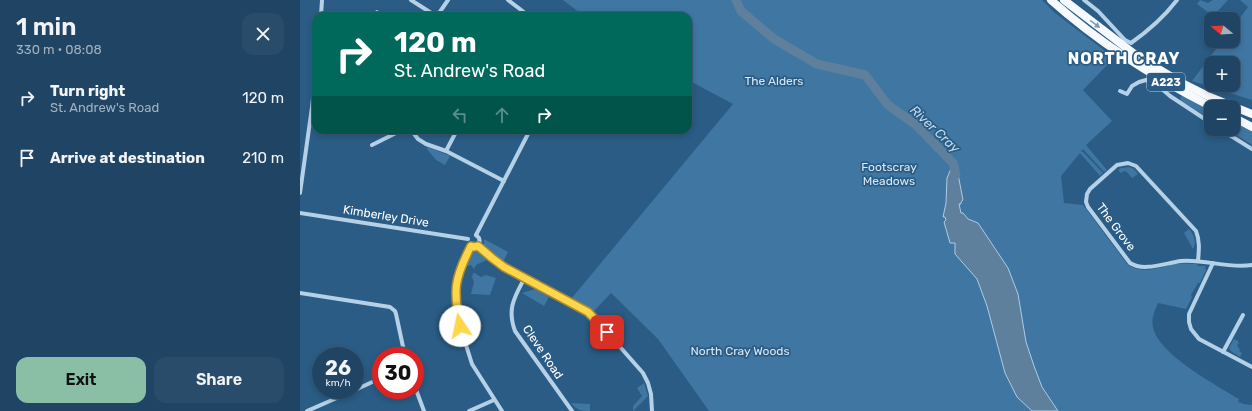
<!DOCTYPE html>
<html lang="en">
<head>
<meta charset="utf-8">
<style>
  :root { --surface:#204564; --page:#284c6a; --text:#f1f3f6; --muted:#a2b1bf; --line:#3d5d78; --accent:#8abfa5 }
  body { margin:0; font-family:Rubik,sans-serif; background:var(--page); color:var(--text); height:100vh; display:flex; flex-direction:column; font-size:15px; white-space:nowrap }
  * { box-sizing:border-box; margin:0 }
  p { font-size:13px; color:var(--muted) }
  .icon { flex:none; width:22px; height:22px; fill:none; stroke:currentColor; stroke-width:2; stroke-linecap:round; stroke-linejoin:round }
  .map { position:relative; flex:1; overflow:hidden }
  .details { display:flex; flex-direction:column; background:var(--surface); width:300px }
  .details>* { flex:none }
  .top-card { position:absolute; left:12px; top:12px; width:380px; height:122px; border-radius:12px; box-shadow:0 2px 6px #0003,0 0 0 1px var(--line); background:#00695c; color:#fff; overflow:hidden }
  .needle { width:26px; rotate:288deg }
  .fabs { position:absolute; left:904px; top:12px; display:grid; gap:8px }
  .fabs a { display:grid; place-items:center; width:36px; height:36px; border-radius:8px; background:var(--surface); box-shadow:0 2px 6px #0003,0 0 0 1px var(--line); font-size:20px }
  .speed { position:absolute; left:12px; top:347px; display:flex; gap:8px; font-size:20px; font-weight:700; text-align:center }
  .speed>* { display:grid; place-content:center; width:52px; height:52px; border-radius:50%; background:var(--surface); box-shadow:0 2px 6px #0003,0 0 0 1px var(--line); line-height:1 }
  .speed small { font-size:10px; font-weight:400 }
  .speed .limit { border:6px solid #d22; background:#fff; color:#111 }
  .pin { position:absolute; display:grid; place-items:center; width:34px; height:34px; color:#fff; margin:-17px; border-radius:8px; box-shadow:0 2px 6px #0006 }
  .me { position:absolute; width:44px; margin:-22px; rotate:349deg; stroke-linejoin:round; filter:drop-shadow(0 0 3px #0008) }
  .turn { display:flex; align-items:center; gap:14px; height:84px; padding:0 16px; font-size:18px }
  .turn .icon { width:52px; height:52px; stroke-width:2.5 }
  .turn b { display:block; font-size:28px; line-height:34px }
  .lanes { display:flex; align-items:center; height:38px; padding:0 16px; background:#0003; justify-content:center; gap:20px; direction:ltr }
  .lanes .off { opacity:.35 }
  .round { display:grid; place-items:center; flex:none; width:42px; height:42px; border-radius:12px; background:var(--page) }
  .overview { display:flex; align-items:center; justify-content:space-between; height:68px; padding:0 16px }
  h1 { font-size:24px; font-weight:600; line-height:30px }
  .primary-button { display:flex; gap:8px; margin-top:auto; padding:8px 16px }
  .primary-button a { flex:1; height:46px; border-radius:12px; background:var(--accent); color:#111; font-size:16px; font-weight:600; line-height:46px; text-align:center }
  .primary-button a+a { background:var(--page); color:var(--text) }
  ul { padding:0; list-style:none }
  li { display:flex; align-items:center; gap:12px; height:60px; padding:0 16px }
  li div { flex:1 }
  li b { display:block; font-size:15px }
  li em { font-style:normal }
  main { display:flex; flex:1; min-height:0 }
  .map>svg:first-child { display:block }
</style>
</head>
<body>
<main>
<section class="details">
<div class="overview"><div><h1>1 min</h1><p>330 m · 08:08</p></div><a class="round"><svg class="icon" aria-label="close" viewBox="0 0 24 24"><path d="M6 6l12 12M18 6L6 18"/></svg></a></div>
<ul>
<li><svg class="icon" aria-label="right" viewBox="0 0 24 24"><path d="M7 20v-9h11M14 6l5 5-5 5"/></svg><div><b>Turn right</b><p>St. Andrew's Road</p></div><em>120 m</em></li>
<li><svg class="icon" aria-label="arrive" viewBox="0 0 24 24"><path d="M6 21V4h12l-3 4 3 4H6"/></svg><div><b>Arrive at destination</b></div><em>210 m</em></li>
</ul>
<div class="primary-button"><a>Exit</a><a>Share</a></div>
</section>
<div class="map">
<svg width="952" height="411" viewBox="0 0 952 411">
  <rect width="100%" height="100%" fill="#2a5c85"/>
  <!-- green -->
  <g fill="#3f76a2" fill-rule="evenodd">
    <path d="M263,0H742L755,13L813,57L811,61L783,90L812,121L786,145L807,170L804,172L783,149L781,152H783L803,173L800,176L780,153L761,176L764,203L783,205L828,265C844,275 858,267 875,264C882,263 890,264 897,264L898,266H905L906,270L900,283H898L891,295L892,297L886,309L858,303C855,310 851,318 853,327C858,354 916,385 939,399L938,402L944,404L952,405V411H409L358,339L311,293L294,311L271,299L433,104L388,80V16H284Z"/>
    <polygon points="900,0 908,3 913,0 928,0 913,16 897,4"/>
    <path d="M940,0H952V100L892,81L922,41H933V27L948,7ZM911,63H933V85H911Z"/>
    <polygon points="882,95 911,110 911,119 881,101 880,98"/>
    <polygon points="933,121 952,131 952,145 927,129 933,129"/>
    <polygon points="128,147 150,156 145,165 136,160 127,149"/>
    <polygon points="829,167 834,169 838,174 832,178 827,172 824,171 821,173 818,170 821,168"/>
    <path d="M889,229C894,235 897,242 893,249L884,233Z"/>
    <polygon points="184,239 208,252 203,262 184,247"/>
    <polygon points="175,252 178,252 187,260 176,265 174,269 171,265 166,266 173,253"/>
    <polygon points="173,273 175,273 176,274 181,277 186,275 196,278 190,295 171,294 174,282 172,277"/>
    <polygon points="235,289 249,297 244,306 222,293"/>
    <polygon points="934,339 938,341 939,343 937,345 940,350 939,351 942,353 940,357 931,351 929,348"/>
    <polygon points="344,383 348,396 333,411 333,406 342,396 337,388"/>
    <path d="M271,403L290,404V411C282,411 276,410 271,403Z"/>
  </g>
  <!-- water -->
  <polygon fill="#5e809c" stroke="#aacde7" points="653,164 657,169 663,200 661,202 661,204 659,204 661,213 663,213 668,219 678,223 708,268 718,294 726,342 734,366 742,387 758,411 732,411 717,397 705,373 687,306 677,279 655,254 655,243 650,243 644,222 646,220 645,217 643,217 646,203 647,178"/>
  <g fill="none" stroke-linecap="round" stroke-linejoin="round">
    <!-- river -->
    <polyline stroke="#5e809c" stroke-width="9" points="436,0 441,11 474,39 517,64 565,75 588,105 616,125 653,163 656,175"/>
    <!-- minor -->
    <g stroke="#b5d1e7" stroke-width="4">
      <polyline points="111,0 136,16"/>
      <polyline points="208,0 229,16"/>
      <path d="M784,0L798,11L825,40L831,43C848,31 864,17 877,0"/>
      <polyline points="21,16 22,0"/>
      <polyline points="74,16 77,12"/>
      <polyline points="137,16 148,0"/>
      <polyline points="820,91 827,94 832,86 839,82 846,80 855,83 870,96 911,123"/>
      <polyline points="920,129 952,149"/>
      <polyline points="111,130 118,139 126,144 146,151 204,181"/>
      <polyline points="72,145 102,130"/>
      <polyline points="146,151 157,130"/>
      <polyline points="0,193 12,107 16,71"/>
      <polyline points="0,213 168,239"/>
      <polyline points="176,235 230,130"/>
      <polyline points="178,245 192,258 204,267 288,312 299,323 343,373 348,383 351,394 352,411"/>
      <polyline points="171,246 164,260 155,286 156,304 160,326 172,364 202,411"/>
      <path d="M171,246C178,248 181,244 179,238L176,235"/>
      <path d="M898,261C899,250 900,241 896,231L836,166L828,163L817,165L790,189L787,194L786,202L788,207L830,263C844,272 865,263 881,261C905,259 929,269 952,265"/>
      <polyline points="913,263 889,314 889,322 891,329 899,339 952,367"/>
      <path d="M224,279C214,298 207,309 215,331L272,411"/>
      <polyline points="0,293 90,307 95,311 96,314 105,356"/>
      <polyline points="923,352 943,315"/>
      <polyline points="115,387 124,411"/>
      <polyline points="55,390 81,378"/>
      <polyline points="7,411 55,390"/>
      <polyline points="169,411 194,400"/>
    </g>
    <!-- primary -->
    <g stroke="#f6fafe" stroke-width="8">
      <path d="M751,0C799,43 855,78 912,107"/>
      <polyline points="764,0 837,56 880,82 910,97 952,114"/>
      <polyline points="933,117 952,127"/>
    </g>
  </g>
  <!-- one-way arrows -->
  <defs><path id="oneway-solid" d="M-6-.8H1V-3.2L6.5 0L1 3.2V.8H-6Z"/></defs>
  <use fill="#7c9bb5" href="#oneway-solid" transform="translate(795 24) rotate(37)"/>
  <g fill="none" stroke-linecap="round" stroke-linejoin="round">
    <defs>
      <path id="route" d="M160,326C153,290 154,279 171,246L174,247L178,246L192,258L204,267L288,312L307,332"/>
    </defs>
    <!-- route casing -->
    <use href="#route" stroke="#a68a30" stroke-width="10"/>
    <!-- route -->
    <use href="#route" stroke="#ffd54a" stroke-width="7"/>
  </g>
  <g text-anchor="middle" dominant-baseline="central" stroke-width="3.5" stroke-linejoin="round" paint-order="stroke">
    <!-- shield labels -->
    <rect fill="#2a5c85" stroke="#bfceda" stroke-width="1" x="847" y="73" width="38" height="18" rx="3"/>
    <g font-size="11" font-weight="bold" fill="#fff">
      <text x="866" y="82">A223</text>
    </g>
    <!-- park labels -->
    <g font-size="12" fill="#d8e9f6" stroke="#2a5c85">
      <text x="474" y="81">The Alders</text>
      <text x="589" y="167">Footscray<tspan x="589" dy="14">Meadows</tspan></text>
      <text x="440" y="351">North Cray Woods</text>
    </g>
    <!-- street labels -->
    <g font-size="12" fill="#fff" stroke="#2a5c85">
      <text transform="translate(86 216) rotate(9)">Kimberley Drive</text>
      <text transform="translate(816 227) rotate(53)">The Grove</text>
      <text transform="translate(243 352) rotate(56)">Cleve Road</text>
    </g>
    <!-- water labels -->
    <g font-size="13" font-style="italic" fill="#c1dbef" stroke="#2a5c85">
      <text transform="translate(635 129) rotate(43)">River Cray</text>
    </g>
    <!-- district labels -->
    <g font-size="16" font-weight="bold" letter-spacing="1" fill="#fff" stroke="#2a5c85">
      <text x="824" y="58">NORTH CRAY</text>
    </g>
  </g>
</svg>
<div class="fabs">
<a><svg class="needle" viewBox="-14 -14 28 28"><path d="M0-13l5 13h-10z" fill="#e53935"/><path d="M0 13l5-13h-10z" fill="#a2b1bf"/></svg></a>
<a>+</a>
<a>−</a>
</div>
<div class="speed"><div>26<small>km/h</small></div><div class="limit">30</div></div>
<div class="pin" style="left:307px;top:332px;background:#d93025"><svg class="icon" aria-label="arrive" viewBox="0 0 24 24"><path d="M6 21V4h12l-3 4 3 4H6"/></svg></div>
<svg class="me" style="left:160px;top:326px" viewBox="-20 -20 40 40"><circle r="19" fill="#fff"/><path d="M0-13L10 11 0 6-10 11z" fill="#ffd54a"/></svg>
<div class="top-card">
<div class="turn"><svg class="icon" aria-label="right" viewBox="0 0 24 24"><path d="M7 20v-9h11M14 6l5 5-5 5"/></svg><div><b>120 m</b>St. Andrew's Road</div></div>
<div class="lanes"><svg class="icon off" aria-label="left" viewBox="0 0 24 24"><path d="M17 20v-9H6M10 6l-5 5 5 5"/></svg><svg class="icon off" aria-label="ahead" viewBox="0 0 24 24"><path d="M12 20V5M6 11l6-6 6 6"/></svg><svg class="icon" aria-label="right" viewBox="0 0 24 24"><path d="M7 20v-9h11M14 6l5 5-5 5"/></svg></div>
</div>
</div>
</main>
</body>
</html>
